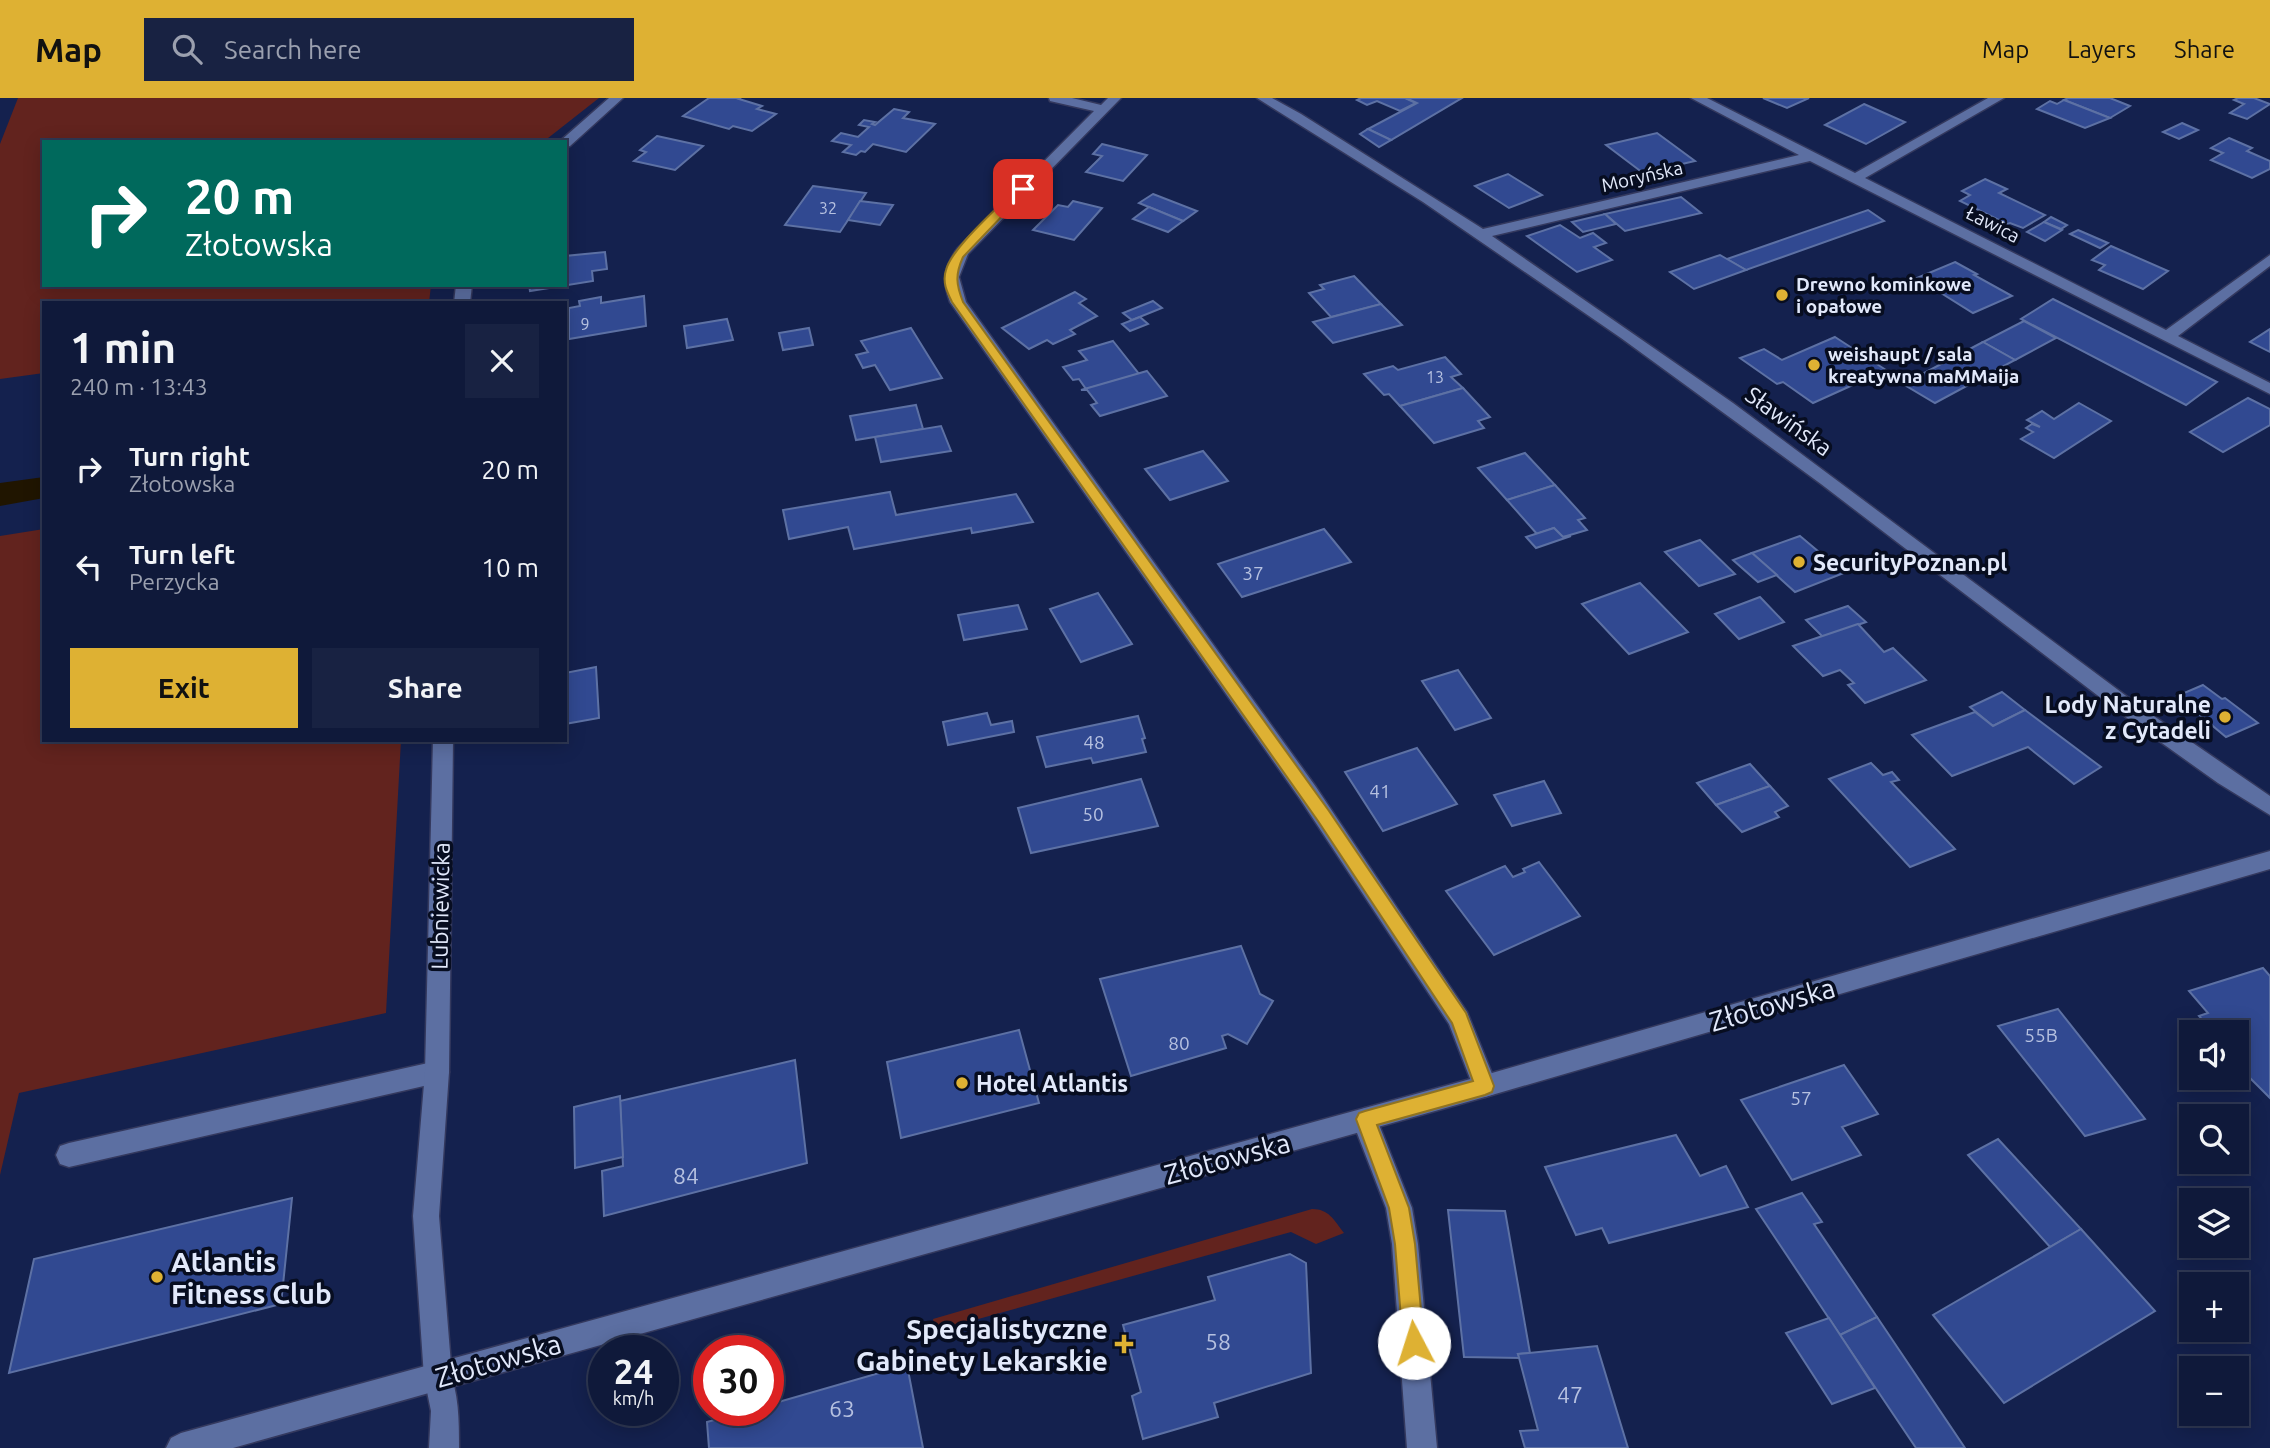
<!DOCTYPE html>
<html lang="en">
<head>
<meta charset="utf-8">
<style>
  :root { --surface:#0f193a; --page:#182242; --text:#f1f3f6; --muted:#9ba0af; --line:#2f3854; --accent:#deb133 }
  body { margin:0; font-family:Ubuntu,sans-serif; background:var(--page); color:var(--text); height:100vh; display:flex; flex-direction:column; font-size:26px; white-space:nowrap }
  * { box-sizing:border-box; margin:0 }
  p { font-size:23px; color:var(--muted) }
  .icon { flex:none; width:38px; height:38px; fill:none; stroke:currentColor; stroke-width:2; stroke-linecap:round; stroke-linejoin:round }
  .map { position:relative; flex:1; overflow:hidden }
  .panel { position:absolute; left:42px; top:203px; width:525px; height:441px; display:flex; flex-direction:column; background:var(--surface); border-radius:0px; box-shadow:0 4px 18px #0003,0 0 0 2px var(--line) }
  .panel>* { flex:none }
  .top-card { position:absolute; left:42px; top:42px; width:525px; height:147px; border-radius:0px; box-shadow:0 4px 18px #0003,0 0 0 2px var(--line); background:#00695c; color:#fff; overflow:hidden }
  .buttons { position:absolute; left:2179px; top:922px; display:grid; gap:14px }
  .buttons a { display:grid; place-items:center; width:70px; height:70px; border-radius:0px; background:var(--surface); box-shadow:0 4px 18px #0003,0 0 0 2px var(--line); font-size:35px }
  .speed { position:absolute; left:588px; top:1237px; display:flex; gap:14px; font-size:35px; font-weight:700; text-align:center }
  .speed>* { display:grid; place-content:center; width:91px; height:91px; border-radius:50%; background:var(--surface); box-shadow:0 4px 18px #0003,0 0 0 2px var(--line); line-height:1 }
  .speed small { font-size:18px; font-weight:400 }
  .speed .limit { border:10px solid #d22; background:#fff; color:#111 }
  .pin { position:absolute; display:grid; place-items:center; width:60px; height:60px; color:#fff; margin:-30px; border-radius:14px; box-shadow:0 4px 10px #0006 }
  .me { position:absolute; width:77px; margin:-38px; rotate:355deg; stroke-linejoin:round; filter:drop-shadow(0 0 5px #0008) }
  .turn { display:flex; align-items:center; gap:24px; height:147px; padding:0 28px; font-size:32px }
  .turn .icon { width:91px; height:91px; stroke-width:2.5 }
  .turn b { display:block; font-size:49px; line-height:60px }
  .round { display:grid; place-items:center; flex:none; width:74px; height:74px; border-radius:0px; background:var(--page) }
  .head { display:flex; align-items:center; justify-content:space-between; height:119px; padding:0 28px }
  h1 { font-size:42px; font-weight:700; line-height:52px }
  .cta { display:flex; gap:14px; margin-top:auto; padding:14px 28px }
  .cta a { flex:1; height:80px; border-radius:0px; background:var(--accent); color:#111; font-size:28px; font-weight:700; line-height:80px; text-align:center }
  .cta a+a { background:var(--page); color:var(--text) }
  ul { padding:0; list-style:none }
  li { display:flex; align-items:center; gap:21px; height:98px; padding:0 28px }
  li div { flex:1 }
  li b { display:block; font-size:26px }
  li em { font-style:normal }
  header { display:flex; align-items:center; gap:42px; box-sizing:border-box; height:98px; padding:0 35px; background:var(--accent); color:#111 }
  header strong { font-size:33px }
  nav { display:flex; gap:38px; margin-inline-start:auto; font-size:24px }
  .search { width:490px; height:63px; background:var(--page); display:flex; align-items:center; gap:18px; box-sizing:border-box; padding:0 24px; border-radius:0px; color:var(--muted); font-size:26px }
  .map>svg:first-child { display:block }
</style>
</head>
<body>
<header>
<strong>Map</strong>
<div class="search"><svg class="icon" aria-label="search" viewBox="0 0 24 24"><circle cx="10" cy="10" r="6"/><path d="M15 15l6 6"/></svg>Search here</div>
<nav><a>Map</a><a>Layers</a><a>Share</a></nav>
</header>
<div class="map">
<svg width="2270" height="1350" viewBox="0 0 2270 1350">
  <rect width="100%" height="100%" fill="#14214e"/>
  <!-- green -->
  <g fill="#62231e">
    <polygon points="18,0 599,0 543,44 44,44 44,187 431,187 429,205 44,205 44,275 0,281 0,46"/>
    <polygon points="44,431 44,642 401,642 386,915 19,995 0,1077 0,438"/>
    <path d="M1312,1111C1329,1111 1334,1122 1344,1135L1316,1146L1291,1134L935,1233L933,1221Z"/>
  </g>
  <!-- water -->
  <polygon fill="#201500" points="44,379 44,400 0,408 0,385"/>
  <!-- building -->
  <g fill="#314991" stroke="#5d71a4" stroke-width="2">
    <polygon points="709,0 741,0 739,1 762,8 757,11 776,16 752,33 733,28 729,31 683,18"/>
    <polygon points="1361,0 1405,0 1416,5 1400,13 1377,3 1367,7 1357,2"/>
    <polygon points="1406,0 1462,0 1391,42 1368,31 1417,5"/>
    <polygon points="1763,0 1809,0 1787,10"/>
    <polygon points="2068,0 2110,0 2130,8 2110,20 2064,2"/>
    <polygon points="2238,0 2254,0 2270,6 2247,21 2230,15 2244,6 2234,2"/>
    <polygon points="2064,2 2110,20 2085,30 2037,11 2050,3 2057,6"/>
    <polygon points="1864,6 1905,24 1866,46 1825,27"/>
    <polygon points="894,11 909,14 903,20 935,26 906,54 873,46 865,54 861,53 856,57 843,54 851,47 832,43 841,35 858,39 869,29 859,27 864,22 875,24 872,26 875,27"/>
    <polygon points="2182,25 2198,32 2179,41 2163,34"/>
    <polygon points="1368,31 1391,42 1379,49 1360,36"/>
    <polygon points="1657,35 1695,63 1643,75 1606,47"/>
    <polygon points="657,38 703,48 675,72 634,63 646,54 640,52"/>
    <polygon points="2229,40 2252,50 2247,53 2270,63 2270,71 2252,80 2211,62 2223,55 2211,50"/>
    <polygon points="1102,46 1147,57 1123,83 1086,74 1102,58 1093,56"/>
    <polygon points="1508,76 1542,97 1509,110 1475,88"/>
    <polygon points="1985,81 2007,91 1999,95 2045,117 2023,130 2010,125 2007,126 1960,103 1970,97 1962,93"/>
    <polygon points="813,88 866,95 840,134 785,127"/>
    <polygon points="1153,96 1197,113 1183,123 1139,105"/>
    <polygon points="1681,99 1701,115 1625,133 1605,116"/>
    <polygon points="860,103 893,107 880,127 848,122"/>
    <polygon points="1073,103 1102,110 1074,142 1033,132 1058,107 1068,109"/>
    <polygon points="1149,109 1183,123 1168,134 1133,121"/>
    <polygon points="1868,112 1884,123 1746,172 1727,161"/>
    <polygon points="1605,116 1616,126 1583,134 1572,124"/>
    <polygon points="2051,119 2067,127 2061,131 2044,124"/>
    <polygon points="2044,124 2062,132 2045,143 2027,134"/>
    <polygon points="1560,127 1580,140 1593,135 1606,145 1594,149 1612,162 1577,174 1527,138"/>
    <polygon points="2078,132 2108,145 2100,150 2070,136"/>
    <polygon points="2111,148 2168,173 2143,191 2099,172 2105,167 2092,162"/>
    <polygon points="605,154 607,171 592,173 593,183 530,193 529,187 565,187 565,158"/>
    <polygon points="1720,157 1746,172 1694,191 1670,174"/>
    <polygon points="1955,164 1977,176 1974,177 2012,198 1973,215 1917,180"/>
    <polygon points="1354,178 1381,206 1331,219 1309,195 1324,191 1320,187"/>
    <polygon points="1075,194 1086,201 1079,205 1097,218 1070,232 1075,236 1053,246 1047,242 1029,251 1002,230"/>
    <polygon points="644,198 646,228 569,241 569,210 580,208 579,203 601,199 601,205"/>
    <polygon points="2053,201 2217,284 2186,307 2021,221"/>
    <polygon points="1153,203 1162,210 1132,222 1123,215"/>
    <polygon points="1381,206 1402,227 1333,245 1313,224"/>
    <polygon points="1140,219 1148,226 1130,233 1122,226"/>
    <polygon points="727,221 733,242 687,250 684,228"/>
    <polygon points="2024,223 2056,240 2015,262 1983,244"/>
    <polygon points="809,230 813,247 783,252 779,235"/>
    <polygon points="911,230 942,280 890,292 875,267 863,270 856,257 868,254 861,243"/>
    <polygon points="2270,231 2270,254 2250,244"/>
    <polygon points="1835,239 1886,272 1813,305 1783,284 1777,286 1740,260 1764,251 1782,262"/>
    <polygon points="1113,243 1139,276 1086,291 1079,281 1073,282 1063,269 1087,262 1079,253"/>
    <polygon points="1983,244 2015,262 1935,305 1903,286"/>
    <polygon points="1445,259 1461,276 1451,279 1463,290 1400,308 1389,296 1384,297 1364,276 1393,268 1398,272"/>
    <polygon points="1147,273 1167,298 1100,318 1091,307 1097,305 1087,292 1081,292"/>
    <polygon points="1463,290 1490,319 1478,323 1484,330 1434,345 1400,308"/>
    <polygon points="2248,300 2270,311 2270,327 2223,354 2190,334"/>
    <polygon points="2079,305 2111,323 2054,360 2021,341 2033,334 2026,330 2032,326 2040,329 2027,322 2042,313 2054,321"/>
    <polygon points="916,307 923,331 856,342 850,318"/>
    <polygon points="941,328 951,353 881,364 875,339"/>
    <polygon points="1203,353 1228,383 1170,402 1145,371"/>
    <polygon points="1525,355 1555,387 1507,402 1478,370"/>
    <polygon points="1555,387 1585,420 1578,422 1587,432 1563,439 1554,430 1537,436 1507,402"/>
    <polygon points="890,394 896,417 1016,396 1033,424 972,435 971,430 854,451 848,429 789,441 783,412"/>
    <polygon points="1554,430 1563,439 1571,438 1536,450 1526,439"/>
    <polygon points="1324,431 1351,464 1242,499 1218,466"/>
    <polygon points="1800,438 1844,475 1795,494 1752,455"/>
    <polygon points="1700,442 1735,476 1699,488 1665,454"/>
    <polygon points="1752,455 1777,477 1758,484 1733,462"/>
    <polygon points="1640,485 1688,534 1629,556 1582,506"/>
    <polygon points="1098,495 1132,546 1081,564 1050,511"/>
    <polygon points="1760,499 1784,524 1739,541 1715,516"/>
    <polygon points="1018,507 1027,531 964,542 958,517"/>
    <polygon points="1848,508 1866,524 1823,539 1806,522"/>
    <polygon points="1858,526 1884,554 1893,550 1926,582 1865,605 1848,587 1854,585 1840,572 1823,578 1793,548"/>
    <polygon points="596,569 599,620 565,626 565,575"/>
    <polygon points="1458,572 1491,620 1455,632 1422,583"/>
    <polygon points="2203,587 2222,601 2225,600 2258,625 2226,639 2177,598"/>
    <polygon points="2002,594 2025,612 1993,628 1970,609"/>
    <polygon points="2025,612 2101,669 2074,686 2028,649 1952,678 1912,637 1975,614 1993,628"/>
    <polygon points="987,615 991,627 1012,623 1014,634 948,647 943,624"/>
    <polygon points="1138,618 1145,640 1142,641 1146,654 1093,665 1091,660 1046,669 1037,639"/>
    <polygon points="1417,650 1457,706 1383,733 1345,674"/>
    <polygon points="1871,665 1883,677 1892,674 1899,682 1891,684 1955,751 1910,769 1829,681"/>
    <polygon points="1750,666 1770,688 1716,707 1697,685"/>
    <polygon points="1141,681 1158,728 1031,755 1018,710"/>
    <polygon points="1544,683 1561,715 1512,728 1494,697"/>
    <polygon points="1770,688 1788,708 1775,714 1779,719 1742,734 1716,707"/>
    <polygon points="1539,764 1580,818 1494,857 1446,793 1505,768 1513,779 1525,774 1523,771"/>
    <polygon points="1241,848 1260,896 1273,903 1247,946 1228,936 1222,938 1226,950 1131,978 1100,881"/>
    <polygon points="2263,870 2270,878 2270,1000 2237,967 2239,966 2236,962 2236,934 2213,934 2199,918 2208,915 2189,893"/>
    <polygon points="2058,911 2145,1021 2085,1038 1998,928"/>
    <polygon points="1019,932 1039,1005 901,1040 887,964"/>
    <polygon points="795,962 807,1065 604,1118 602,1073 623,1068 620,1003"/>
    <polygon points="1844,967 1878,1016 1842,1029 1861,1057 1792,1082 1741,1002"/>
    <polygon points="620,998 623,1059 575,1070 574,1009"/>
    <polygon points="1676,1037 1700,1078 1726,1068 1748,1109 1609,1145 1602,1130 1576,1137 1545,1069"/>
    <polygon points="1998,1041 2081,1131 2050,1149 1968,1057"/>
    <polygon points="1802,1095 1822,1124 1814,1126 1877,1219 1840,1237 1756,1111"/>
    <polygon points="292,1100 281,1206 9,1275 34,1161"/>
    <polygon points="1448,1112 1505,1113 1530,1255 1518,1256 1520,1260 1464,1259"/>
    <polygon points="2081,1131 2155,1213 2004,1305 1933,1217"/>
    <polygon points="1290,1156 1306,1165 1311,1275 1214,1305 1218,1319 1143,1341 1132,1298 1141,1294 1123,1227 1215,1202 1208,1179"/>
    <polygon points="1877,1219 1965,1350 1916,1350 1840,1237"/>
    <polygon points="1829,1220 1875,1290 1832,1306 1786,1235"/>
    <polygon points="1597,1248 1628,1350 1525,1350 1520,1333 1538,1332 1518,1256"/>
    <polygon points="907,1267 923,1350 709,1350 707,1324 750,1312 768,1312 768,1307"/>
  </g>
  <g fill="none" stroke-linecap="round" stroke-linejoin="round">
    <defs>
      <g id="lane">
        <polygon points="437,963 446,966 449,974 446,982 437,985 69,1069 60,1066 56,1057 60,1048 69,1045"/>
        <path d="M438,1265L448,1269C459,1295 459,1322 459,1350H429L431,1313L424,1279L428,1269Z"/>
      </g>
      <g id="street">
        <polygon points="609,0 623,0 570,48 565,49 565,44 559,44"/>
        <path d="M1049,0H1072L1101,7L1108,0H1121L968,156L959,179L966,204L1316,689L1467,914L1497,988L1494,996L1485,999L1476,996L1449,926L1300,701L950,204C942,182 944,169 958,150L1094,13L1050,3Z"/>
        <polygon points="1257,0 1272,0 1301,16 1483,131 1799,57 1691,0 1707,0 1855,75 1988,0 2004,0 1865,80 2166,232 2270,157 2270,168 2178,238 2270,285 2270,296 1810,63 1492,138 1733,305 2145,612 2270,698 2270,717 2218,685 2131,623 1821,386 1621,240 1423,104"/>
        <polygon points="456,187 472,187 470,205 454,205"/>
        <polygon points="433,642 453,642 449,974 439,1118 452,1279 448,1289 438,1293 428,1289 424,1279 413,1118 425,974"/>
        <polygon points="1365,1010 1374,1014 1412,1110 1418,1146 1437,1350 1407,1350 1392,1146 1386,1110 1352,1022 1356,1014"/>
      </g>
      <polygon id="secondary" points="2270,753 2270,771 1485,999 233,1350 166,1350 171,1340 181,1335 1485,977"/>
    </defs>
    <!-- lane casing -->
    <use href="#lane" stroke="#34395e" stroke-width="3"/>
    <!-- street casing -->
    <use href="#street" stroke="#34395e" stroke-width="3"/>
    <!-- secondary casing -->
    <use href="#secondary" stroke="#34395e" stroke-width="3"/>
    <!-- lane -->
    <use href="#lane" fill="#5c6fa2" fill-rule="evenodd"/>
    <!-- street -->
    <use href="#street" fill="#5c6fa2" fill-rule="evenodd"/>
    <!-- secondary -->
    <use href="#secondary" fill="#5c6fa2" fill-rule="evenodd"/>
  </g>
  <!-- route -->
  <path fill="#deb133" stroke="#907321" stroke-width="2" d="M1019,88L1028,91L963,159C955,177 956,186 963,204L1329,713L1466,915L1494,988L1492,994L1485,997L1377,1027L1409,1110L1415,1146L1424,1245L1421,1253L1414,1256L1406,1253L1403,1245L1395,1146L1389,1110L1356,1021L1359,1015L1365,1013L1473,983L1452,925L1318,723L952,204C947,194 942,184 946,172C952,149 1000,108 1019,88Z"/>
  <!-- markers -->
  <g fill="#deb133" stroke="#070d20" stroke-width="2.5">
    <circle cx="1782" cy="197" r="7"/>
    <circle cx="1814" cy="267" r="7"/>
    <circle cx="1799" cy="464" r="7"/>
    <circle cx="2225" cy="619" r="7"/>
    <circle cx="962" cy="985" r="7"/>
    <circle cx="157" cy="1179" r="7"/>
    <path d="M1120.5 1235.5h7v7h7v7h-7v7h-7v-7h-7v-7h7z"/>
  </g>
  <g text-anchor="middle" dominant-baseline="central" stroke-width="7" stroke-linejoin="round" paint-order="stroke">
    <!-- far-number labels -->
    <g font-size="16" fill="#b6c1e0">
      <text x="828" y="110">32</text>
      <text x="585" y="226">9</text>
      <text x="1435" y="279">13</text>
    </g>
    <!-- far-street labels -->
    <g font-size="19" fill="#e2e9fb" stroke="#070d20">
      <text transform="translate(1642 78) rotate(-13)">Moryńska</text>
      <text transform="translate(1993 126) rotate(27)">Ławica</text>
    </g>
    <!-- far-poi labels -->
    <g font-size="19" font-weight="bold" fill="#e2e9fb" stroke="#070d20" text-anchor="start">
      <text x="1796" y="186">Drewno kominkowe<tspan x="1796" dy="22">i opałowe</tspan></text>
      <text x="1828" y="256">weishaupt / sala<tspan x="1828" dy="22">kreatywna maMMaija</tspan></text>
    </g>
    <!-- number labels -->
    <g font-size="19" fill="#b6c1e0">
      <text x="1253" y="475">37</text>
      <text x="1094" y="644">48</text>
      <text x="1380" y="693">41</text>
      <text x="1093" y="716">50</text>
      <text x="2041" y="937">55B</text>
      <text x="1179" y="945">80</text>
      <text x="1801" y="1000">57</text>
    </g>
    <!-- street labels -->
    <g font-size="23" fill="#e2e9fb" stroke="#070d20">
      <text transform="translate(1789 323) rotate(36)">Sławińska</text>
      <text transform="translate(440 808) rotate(-89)">Lubniewicka</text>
    </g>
    <!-- poi labels -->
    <g font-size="23" font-weight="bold" fill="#e2e9fb" stroke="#070d20" text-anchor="start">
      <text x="1813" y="464">SecurityPoznan.pl</text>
      <text x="2211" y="606" text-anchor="end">Lody Naturalne<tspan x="2211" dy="26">z Cytadeli</tspan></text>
      <text x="976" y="985">Hotel Atlantis</text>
    </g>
    <!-- near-number labels -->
    <g font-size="23" fill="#b6c1e0">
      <text x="686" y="1077">84</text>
      <text x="1218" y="1243">58</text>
      <text x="1570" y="1296">47</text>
      <text x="842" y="1310">63</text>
    </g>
    <!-- near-street labels -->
    <g font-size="28" fill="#e2e9fb" stroke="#070d20">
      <text transform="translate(1772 906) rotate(-16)">Złotowska</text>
      <text transform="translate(1227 1060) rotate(-15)">Złotowska</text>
      <text transform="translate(498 1262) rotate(-16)">Złotowska</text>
    </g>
    <!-- near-poi labels -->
    <g font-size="28" font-weight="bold" fill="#e2e9fb" stroke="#070d20" text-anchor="start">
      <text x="171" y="1163">Atlantis<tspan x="171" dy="32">Fitness Club</tspan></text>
      <text x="1108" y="1230" text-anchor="end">Specjalistyczne<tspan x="1108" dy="32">Gabinety Lekarskie</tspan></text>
    </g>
  </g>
</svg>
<div class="buttons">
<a><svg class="icon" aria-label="sound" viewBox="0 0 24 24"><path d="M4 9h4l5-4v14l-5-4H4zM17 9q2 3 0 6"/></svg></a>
<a><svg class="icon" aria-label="search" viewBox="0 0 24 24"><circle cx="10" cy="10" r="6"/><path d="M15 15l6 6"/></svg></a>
<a><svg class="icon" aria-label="layers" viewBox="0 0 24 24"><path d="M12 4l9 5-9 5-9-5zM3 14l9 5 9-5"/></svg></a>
<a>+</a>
<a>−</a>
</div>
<div class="speed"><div>24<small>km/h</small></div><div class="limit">30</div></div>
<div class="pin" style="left:1023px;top:91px;background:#d93025"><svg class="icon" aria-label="arrive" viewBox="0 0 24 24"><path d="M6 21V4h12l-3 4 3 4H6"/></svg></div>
<svg class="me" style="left:1414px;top:1245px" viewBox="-20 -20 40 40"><circle r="19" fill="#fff"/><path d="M0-13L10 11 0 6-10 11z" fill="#deb133"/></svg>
<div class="top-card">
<div class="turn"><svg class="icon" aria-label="right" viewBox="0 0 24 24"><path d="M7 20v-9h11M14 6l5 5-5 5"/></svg><div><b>20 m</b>Złotowska</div></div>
</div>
<section class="panel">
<div class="head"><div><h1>1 min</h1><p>240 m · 13:43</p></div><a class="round"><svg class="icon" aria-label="close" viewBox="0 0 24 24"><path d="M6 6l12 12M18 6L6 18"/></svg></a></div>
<ul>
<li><svg class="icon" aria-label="right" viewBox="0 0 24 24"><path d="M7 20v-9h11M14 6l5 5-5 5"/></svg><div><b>Turn right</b><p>Złotowska</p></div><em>20 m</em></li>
<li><svg class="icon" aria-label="left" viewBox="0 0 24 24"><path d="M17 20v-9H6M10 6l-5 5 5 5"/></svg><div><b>Turn left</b><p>Perzycka</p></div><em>10 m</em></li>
</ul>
<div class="cta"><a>Exit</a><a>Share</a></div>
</section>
</div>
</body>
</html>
